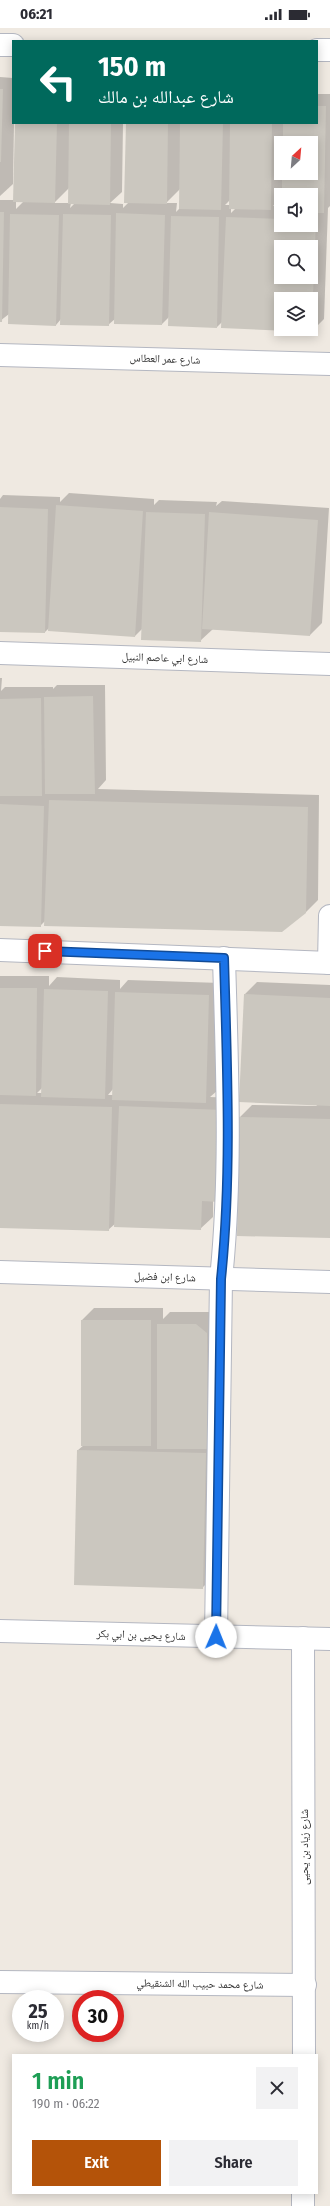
<!DOCTYPE html>
<html lang="en">
<head>
<meta charset="utf-8">
<style>
  :root { --surface:#fff; --page:#f2f2f3; --text:#2b2b33; --muted:#7c7c81; --accent:#b45309 }
  body { margin:0; font-family:"Fira Sans Condensed","Noto Naskh Arabic",sans-serif; background:var(--page); color:var(--text); height:100vh; display:flex; flex-direction:column; font-size:15px; white-space:nowrap }
  * { box-sizing:border-box; margin:0 }
  p { font-size:13px; color:var(--muted) }
  .icon { flex:none; width:22px; height:22px; fill:none; stroke:currentColor; stroke-width:2; stroke-linecap:round; stroke-linejoin:round }
  .map { position:relative; flex:1; overflow:hidden }
  .panel { position:absolute; left:12px; top:2026px; width:306px; height:140px; display:flex; flex-direction:column; background:var(--surface); border-radius:0px; box-shadow:0 2px 10px #0003 }
  .panel>* { flex:none }
  .banner { position:absolute; left:12px; top:12px; width:306px; height:84px; border-radius:0px; box-shadow:0 2px 10px #0003; background:#00695c; color:#fff; overflow:hidden }
  .needle { width:26px; rotate:26deg }
  .fabs { position:absolute; left:274px; top:108px; display:grid; gap:8px }
  .fabs a { display:grid; place-items:center; width:44px; height:44px; border-radius:0px; background:var(--surface); box-shadow:0 2px 10px #0003; font-size:20px }
  .speed { position:absolute; left:12px; top:1962px; display:flex; gap:8px; font-size:20px; font-weight:700; text-align:center }
  .speed>* { display:grid; place-content:center; width:52px; height:52px; border-radius:50%; background:var(--surface); box-shadow:0 2px 10px #0003; line-height:1 }
  .speed small { font-size:10px; font-weight:400 }
  .speed .limit { border:6px solid #d22; background:#fff; color:#111 }
  .pin { position:absolute; display:grid; place-items:center; width:34px; height:34px; color:#fff; margin:-17px; border-radius:8px; box-shadow:0 2px 6px #0006 }
  .me { position:absolute; width:44px; margin:-22px; rotate:1deg; stroke-linejoin:round; filter:drop-shadow(0 0 3px #0008) }
  .turn { display:flex; align-items:center; gap:14px; height:84px; padding:0 20px; font-size:18px }
  .turn .icon { width:52px; height:52px; stroke-width:2.5 }
  .turn b { display:block; font-size:28px; line-height:34px }
  .round { display:grid; place-items:center; flex:none; width:42px; height:42px; border-radius:0px; background:var(--page) }
  .overview { display:flex; align-items:center; justify-content:space-between; height:68px; padding:0 20px }
  h1 { font-size:24px; font-weight:600; line-height:30px; color:#1e9e55 }
  .cta { display:flex; gap:8px; margin-top:auto; padding:8px 20px }
  .cta a { flex:1; height:46px; border-radius:0px; background:var(--accent); color:#fff; font-size:16px; font-weight:600; line-height:46px; text-align:center }
  .cta a+a { background:var(--page); color:var(--text) }
  .status { display:flex; justify-content:space-between; align-items:center; height:28px; padding:0 20px; background:var(--surface); direction:ltr }
  .status svg { height:11px; fill:currentColor }
  .map>svg:first-child { display:block }
</style>
</head>
<body>
<div class="status"><b>06:21</b><svg viewBox="0 0 49 12"><path d="M0 12V9h3v3zM5 12V6h3v6zM10 12V3h3v9zM15 12V0h3v12zM26 1h20v11H26zM47 4h2v5h-2z"/></svg></div>
<div class="map">
<svg width="330" height="2178" viewBox="0 0 330 2178">
  <rect width="100%" height="100%" fill="#efe9e1"/>
  <!-- shadow -->
  <g fill="#0003" fill-rule="evenodd">
    <polygon points="0,49 13,50 14,95 13,156 0,168"/>
    <path d="M317,66H330V178L328,180L324,291L312,303L222,299L223,293L217,299L169,289L162,296L115,291L108,297L61,291L56,297L9,286L0,293V172H14L16,95H123L122,164L110,175L123,176V180L129,174L127,95H317ZM281,115H311V145H281ZM69,160V175H54ZM180,161V180L176,184L177,175H166ZM281,167H311V197H281V178H273L281,170ZM230,172V177H225ZM16,173H24L16,181ZM71,175H75L70,180ZM231,180H236L231,185ZM281,219H311V249H281ZM281,271H311V301H281Z"/>
    <polygon points="69,465 154,471 154,477 159,472 217,474 216,478 222,473 329,480 322,595 310,607 213,601 200,613 143,600 135,608 50,599 45,604 0,603 0,471 3,467 60,469 60,474"/>
    <polygon points="0,650 2,650 1,663 5,659 53,659 53,661 57,657 105,657 106,752 98,761 319,767 318,872 305,885 46,892 40,898 0,897"/>
    <path d="M0,948H49V958L57,949L120,952V961L128,952L221,955L218,1062L210,1069L234,1070L213,1173V1189L200,1201L116,1195L108,1202L0,1199ZM42,1060V1065H37ZM113,1061V1067H108Z"/>
    <polygon points="257,954 330,957 330,1209 240,1089 252,1077 317,1078 245,966"/>
    <polygon points="94,1280 163,1280 163,1291 170,1284 209,1284 219,1292 215,1547 202,1560 78,1422 84,1417 82,1292"/>
  </g>
  <!-- building -->
  <g fill="#cbc7bf" fill-rule="evenodd">
    <polygon points="0,61 3,61 1,134 0,134"/>
    <polygon points="317,78 326,78 324,185 311,185 311,167 282,167 282,145 311,145 311,115 283,115 283,95 317,95"/>
    <polygon points="15,95 57,95 55,175 13,174"/>
    <polygon points="69,95 111,95 110,177 68,176"/>
    <polygon points="126,95 168,95 167,176 124,175"/>
    <polygon points="180,95 223,95 221,182 179,181"/>
    <polygon points="230,95 272,95 271,182 229,181"/>
    <polygon points="0,184 4,184 2,294 0,294"/>
    <polygon points="116,185 165,187 162,297 114,296"/>
    <polygon points="10,186 59,187 56,298 8,296"/>
    <polygon points="63,186 111,187 109,298 60,297"/>
    <polygon points="171,188 219,189 217,300 168,298"/>
    <path d="M226,189L281,191V197H311V192H316L312,296L311,271H281V301H312V304L221,300ZM281,219H311V249H281Z"/>
    <polygon points="56,477 143,483 135,609 48,603"/>
    <polygon points="0,479 48,481 45,605 0,604"/>
    <polygon points="146,484 205,486 201,614 141,612"/>
    <polygon points="209,484 318,492 310,608 202,601"/>
    <polygon points="93,668 95,766 45,766 44,669"/>
    <polygon points="41,670 42,768 0,768 0,671"/>
    <polygon points="49,772 308,779 306,885 282,904 44,898"/>
    <polygon points="0,776 44,778 41,899 0,898"/>
    <polygon points="0,960 37,960 36,1068 0,1067"/>
    <polygon points="44,961 108,963 105,1071 41,1069"/>
    <polygon points="115,964 209,967 206,1075 112,1072"/>
    <polygon points="244,966 330,970 330,1078 239,1074"/>
    <polygon points="0,1076 112,1079 109,1203 0,1200"/>
    <polygon points="119,1078 223,1082 219,1174 202,1173 201,1202 114,1199"/>
    <polygon points="239,1089 330,1091 330,1210 237,1208"/>
    <rect x="81" y="1292" width="70" height="126"/>
    <polygon points="157,1296 196,1296 207,1305 208,1421 157,1421"/>
    <polygon points="77,1422 206,1425 203,1561 74,1557"/>
  </g>
  <g fill="none" stroke-linecap="round" stroke-linejoin="round">
    <defs>
      <g id="minor">
        <polyline points="0,17 13,17"/>
        <polyline points="317,22 330,22"/>
        <polyline points="0,327 330,336"/>
        <polyline points="0,625 330,636"/>
        <polyline points="0,922 330,935"/>
        <polyline points="329,935 330,888"/>
        <polyline points="0,1244 330,1254"/>
        <polyline points="0,1603 330,1611"/>
        <path d="M216,1609L221,1251C232,1145 227,1037 224,930"/>
        <polyline points="303,1610 304,2027"/>
        <polyline points="0,1954 305,1957"/>
        <polyline points="303,2178 303,2165"/>
      </g>
    </defs>
    <!-- minor casing -->
    <use href="#minor" stroke="#b4b7c1" stroke-width="24"/>
    <!-- minor -->
    <use href="#minor" stroke="#fff" stroke-width="22"/>
  </g>
  <g fill="none" stroke-linecap="round" stroke-linejoin="round">
    <defs>
      <path id="route" d="M45,923L224,930C227,1037 232,1145 221,1251L216,1609"/>
    </defs>
    <!-- route casing -->
    <use href="#route" stroke="#114b97" stroke-width="10"/>
    <!-- route -->
    <use href="#route" stroke="#1a73e8" stroke-width="7"/>
  </g>
  <g text-anchor="middle" dominant-baseline="central" stroke-width="4" stroke-linejoin="round" paint-order="stroke">
    <!-- street labels -->
    <g font-size="11" fill="#2e2e2e" stroke="#fff">
      <text transform="translate(165 331) rotate(2)">شارع عمر العطاس</text>
      <text transform="translate(165 630) rotate(2)">شارع ابي عاصم النبيل</text>
      <text transform="translate(165 1249) rotate(2)">شارع ابن فضيل</text>
      <text transform="translate(141 1607) rotate(2)">شارع يحيى بن ابي بكر</text>
      <text transform="translate(304 1819) rotate(-90)">شارع زياد بن يحيى</text>
      <text transform="translate(200 1956) rotate(1)">شارع محمد حبيب الله الشنقيطي</text>
    </g>
  </g>
</svg>
<div class="fabs">
<a><svg class="needle" viewBox="-14 -14 28 28"><path d="M0-13l5 13h-10z" fill="#e53935"/><path d="M0 13l5-13h-10z" fill="#7c7c81"/></svg></a>
<a><svg class="icon" aria-label="sound" viewBox="0 0 24 24"><path d="M4 9h4l5-4v14l-5-4H4zM17 9q2 3 0 6"/></svg></a>
<a><svg class="icon" aria-label="search" viewBox="0 0 24 24"><circle cx="10" cy="10" r="6"/><path d="M15 15l6 6"/></svg></a>
<a><svg class="icon" aria-label="layers" viewBox="0 0 24 24"><path d="M12 4l9 5-9 5-9-5zM3 14l9 5 9-5"/></svg></a>
</div>
<div class="speed"><div>25<small>km/h</small></div><div class="limit">30</div></div>
<div class="pin" style="left:45px;top:923px;background:#d93025"><svg class="icon" aria-label="arrive" viewBox="0 0 24 24"><path d="M6 21V4h12l-3 4 3 4H6"/></svg></div>
<svg class="me" style="left:216px;top:1609px" viewBox="-20 -20 40 40"><circle r="19" fill="#fff"/><path d="M0-13L10 11 0 6-10 11z" fill="#1a73e8"/></svg>
<div class="banner">
<div class="turn"><svg class="icon" aria-label="left" viewBox="0 0 24 24"><path d="M17 20v-9H6M10 6l-5 5 5 5"/></svg><div><b>150 m</b>شارع عبدالله بن مالك</div></div>
</div>
<section class="panel">
<div class="overview"><div><h1>1 min</h1><p>190 m · 06:22</p></div><a class="round"><svg class="icon" aria-label="close" viewBox="0 0 24 24"><path d="M6 6l12 12M18 6L6 18"/></svg></a></div>
<div class="cta"><a>Exit</a><a>Share</a></div>
</section>
</div>
</body>
</html>
